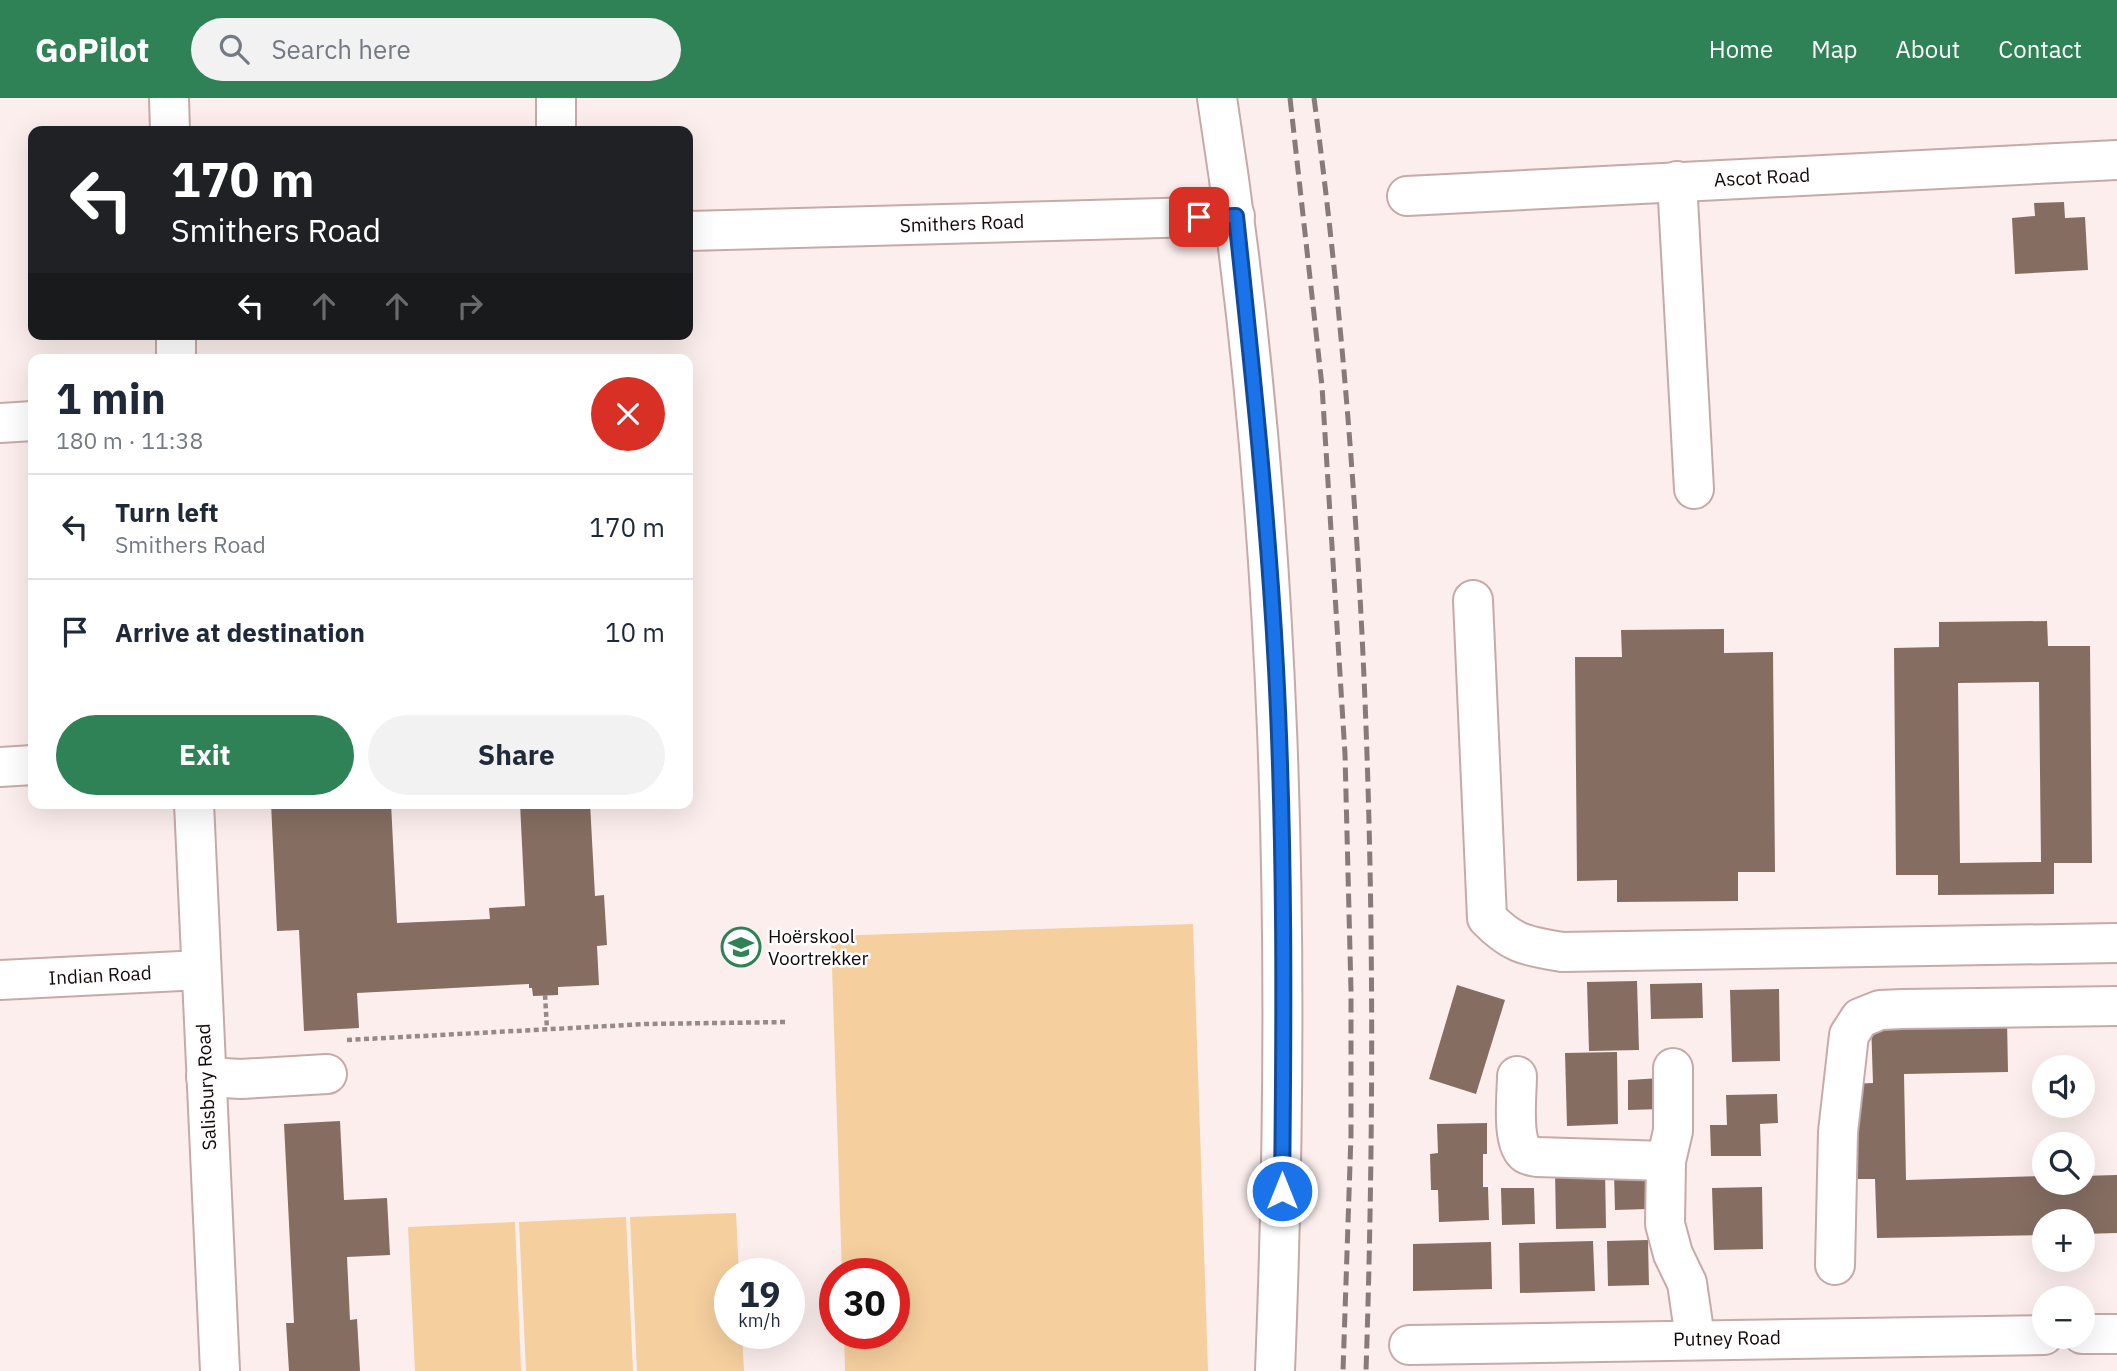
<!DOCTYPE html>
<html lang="en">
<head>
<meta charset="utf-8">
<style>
  :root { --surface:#fff; --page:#f2f2f3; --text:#1f2937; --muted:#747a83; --line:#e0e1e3; --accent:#2e8255 }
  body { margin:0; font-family:"IBM Plex Sans",sans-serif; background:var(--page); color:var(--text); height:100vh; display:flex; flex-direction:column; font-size:26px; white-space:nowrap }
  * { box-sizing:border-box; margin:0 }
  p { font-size:23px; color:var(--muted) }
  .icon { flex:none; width:38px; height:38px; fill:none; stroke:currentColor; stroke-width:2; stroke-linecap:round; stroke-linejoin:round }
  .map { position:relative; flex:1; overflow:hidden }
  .side { position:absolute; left:28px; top:256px; width:665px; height:455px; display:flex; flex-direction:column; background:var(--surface); border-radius:14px; box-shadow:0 7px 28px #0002 }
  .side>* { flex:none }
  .top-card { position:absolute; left:28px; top:28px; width:665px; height:214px; border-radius:14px; box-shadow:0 7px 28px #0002; background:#202124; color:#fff; overflow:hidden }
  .buttons { position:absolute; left:2032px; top:957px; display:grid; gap:14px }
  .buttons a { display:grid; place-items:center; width:63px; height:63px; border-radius:50%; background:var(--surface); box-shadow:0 7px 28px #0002; font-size:35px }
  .speed { position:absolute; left:714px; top:1160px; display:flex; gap:14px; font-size:35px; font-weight:700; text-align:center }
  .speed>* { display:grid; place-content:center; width:91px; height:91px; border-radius:50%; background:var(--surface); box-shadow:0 7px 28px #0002; line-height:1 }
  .speed small { font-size:18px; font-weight:400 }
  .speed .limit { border:10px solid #d22; background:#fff; color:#111 }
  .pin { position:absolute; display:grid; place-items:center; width:60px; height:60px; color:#fff; margin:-30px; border-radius:14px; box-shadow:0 4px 10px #0006 }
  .me { position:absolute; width:77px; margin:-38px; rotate:0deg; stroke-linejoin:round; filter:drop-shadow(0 0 5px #0008) }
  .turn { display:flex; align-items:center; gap:24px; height:147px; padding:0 28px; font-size:32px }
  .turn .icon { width:91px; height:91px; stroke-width:2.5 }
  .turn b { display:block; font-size:49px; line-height:60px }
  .lanes { display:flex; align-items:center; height:66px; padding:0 28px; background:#0003; justify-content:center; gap:35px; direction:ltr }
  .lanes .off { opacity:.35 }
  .round { display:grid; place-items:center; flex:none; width:74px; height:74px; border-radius:37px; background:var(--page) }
  .headline { display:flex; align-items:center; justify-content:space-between; height:119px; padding:0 28px }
  h1 { font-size:42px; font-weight:700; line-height:52px }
  .primary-button { display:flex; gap:14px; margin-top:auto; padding:14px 28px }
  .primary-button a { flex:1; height:80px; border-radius:42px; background:var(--accent); color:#fff; font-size:28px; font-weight:700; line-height:80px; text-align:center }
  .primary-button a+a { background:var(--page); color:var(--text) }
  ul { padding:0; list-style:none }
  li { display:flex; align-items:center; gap:21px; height:105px; padding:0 28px; border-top:2px solid var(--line) }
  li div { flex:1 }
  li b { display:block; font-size:26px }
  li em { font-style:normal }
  header { display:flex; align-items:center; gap:42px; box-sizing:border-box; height:98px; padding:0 35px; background:var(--accent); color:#fff }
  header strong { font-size:33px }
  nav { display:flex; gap:38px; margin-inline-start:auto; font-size:24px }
  .search { width:490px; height:63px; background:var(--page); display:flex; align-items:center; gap:18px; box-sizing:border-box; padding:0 24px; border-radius:38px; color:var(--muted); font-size:26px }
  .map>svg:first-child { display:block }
</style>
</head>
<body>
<header>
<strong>GoPilot</strong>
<div class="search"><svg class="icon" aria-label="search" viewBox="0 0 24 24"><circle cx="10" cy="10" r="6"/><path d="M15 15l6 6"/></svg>Search here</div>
<nav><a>Home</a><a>Map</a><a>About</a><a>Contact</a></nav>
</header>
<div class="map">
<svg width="2117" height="1273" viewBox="0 0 2117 1273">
  <rect width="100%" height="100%" fill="#fbeeed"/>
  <!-- green -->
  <g fill="#f5cf9e">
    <polygon points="1193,826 1208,1273 845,1273 844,1236 894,1236 894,1176 842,1176 831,838"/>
    <polygon points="736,1115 739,1176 730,1176 730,1236 742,1236 744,1273 637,1273 630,1119"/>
    <polygon points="626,1119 633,1273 526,1273 519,1124"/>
    <polygon points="515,1124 521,1273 415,1273 408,1129"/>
  </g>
  <!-- building -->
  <g fill="#856d61" fill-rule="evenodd">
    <polygon points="2064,104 2065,120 2085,119 2088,172 2015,176 2012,120 2035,118 2034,105"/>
    <path d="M2047,523L2048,548H2090L2092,765H2054V796L1938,797V777H1896L1894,550L1939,549V524ZM2039,584L2041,764L1960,765L1958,585Z"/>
    <polygon points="1724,531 1724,555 1773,554 1775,774 1738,774 1738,803 1617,804 1617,782 1577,783 1575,559 1622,559 1621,532"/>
    <polygon points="271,705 391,705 397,825 490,821 489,810 525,808 520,705 590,705 595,798 604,797 607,847 597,848 599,887 558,889 558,897 533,898 532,890 529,890 529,886 357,895 359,930 304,933 299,832 277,833"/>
    <polygon points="1637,883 1639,952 1589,953 1587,884"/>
    <polygon points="1702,885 1703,920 1651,921 1650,886"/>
    <polygon points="1457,887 1505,902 1476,996 1429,981"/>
    <polygon points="1779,891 1780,963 1732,964 1730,892"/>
    <polygon points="2007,921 2008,974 1904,976 1906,1082 2044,1078 2044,1085 2082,1085 2082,1078 2117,1077 2117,1135 2082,1136 2082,1124 2044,1124 2044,1137 1877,1140 1875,1081 1851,1081 1849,986 1873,985 1871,924"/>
    <polygon points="1617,954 1618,1026 1567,1028 1565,955"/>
    <polygon points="1661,980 1662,1011 1628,1012 1628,982"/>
    <polygon points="1777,996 1778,1025 1760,1026 1761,1058 1711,1058 1710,1027 1727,1027 1726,997"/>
    <polygon points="340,1023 344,1102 387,1100 390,1157 347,1159 350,1222 357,1221 360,1273 289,1273 286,1225 294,1225 284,1026"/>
    <polygon points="1487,1025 1487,1056 1483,1056 1483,1089 1488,1089 1489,1122 1439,1124 1438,1092 1431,1092 1430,1056 1438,1055 1437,1026"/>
    <polygon points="1605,1070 1606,1130 1556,1131 1555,1071"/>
    <polygon points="1614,1074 1646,1074 1647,1111 1615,1112"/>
    <polygon points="1762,1089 1763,1151 1714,1152 1712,1090"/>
    <polygon points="1501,1090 1534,1090 1535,1126 1502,1127"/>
    <polygon points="1648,1142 1649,1187 1608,1188 1607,1143"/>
    <polygon points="1593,1143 1595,1193 1520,1195 1519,1145"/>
    <polygon points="1491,1144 1492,1191 1413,1193 1413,1146"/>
  </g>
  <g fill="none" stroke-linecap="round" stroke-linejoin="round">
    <defs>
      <g id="minor">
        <polyline points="169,0 170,33"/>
        <polyline points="556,0 556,33"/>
        <path d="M1217,0C1283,421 1292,848 1275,1273"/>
        <polyline points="1677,83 1694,391"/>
        <polyline points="1407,98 2117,62"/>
        <polyline points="688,133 1235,118"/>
        <polyline points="176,236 176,261"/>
        <polyline points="0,325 33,323"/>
        <path d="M1473,502L1487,820C1513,847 1527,848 1562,854L2117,845"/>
        <polyline points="0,669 33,667"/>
        <polyline points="194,705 220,1273"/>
        <polyline points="0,882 201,872"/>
        <polyline points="1673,970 1673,1033 1666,1063 1665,1126 1673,1156 1687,1185 1695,1240"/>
        <path d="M1517,978C1517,995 1511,1046 1526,1056C1529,1058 1533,1058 1537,1059L1666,1063"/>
        <polyline points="206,979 241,981 327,976"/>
        <polyline points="1835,1167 1838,1034 1849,937 1860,920 1880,912 1902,911 2117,908"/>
        <polyline points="2082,1236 2117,1236"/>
        <polyline points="1409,1247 2044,1237"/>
      </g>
    </defs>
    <!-- minor casing -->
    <use href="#minor" stroke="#c8a9a9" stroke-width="42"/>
    <!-- path -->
    <g stroke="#968a89" stroke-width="4.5" stroke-dasharray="5 3.5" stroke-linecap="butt">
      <polyline points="545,897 547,931"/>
      <polyline points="347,942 646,926 787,924"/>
    </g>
    <!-- minor -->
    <use href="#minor" stroke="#fff" stroke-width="38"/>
    <!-- rail -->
    <g stroke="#867b7a" stroke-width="5" stroke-dasharray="14 7" stroke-linecap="butt">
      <polyline points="1290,0 1322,288 1345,656 1351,893 1351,1037 1343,1273"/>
      <path d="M1314,0C1370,422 1380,848 1366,1273"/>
    </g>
  </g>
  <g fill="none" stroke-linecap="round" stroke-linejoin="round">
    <defs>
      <path id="route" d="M1199,119L1236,118C1252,268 1268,419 1276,570C1285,744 1284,919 1282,1093"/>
    </defs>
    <!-- route casing -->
    <use href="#route" stroke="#114b97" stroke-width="18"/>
    <!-- route -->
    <use href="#route" stroke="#1a73e8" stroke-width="12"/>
  </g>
  <!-- icons -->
  <defs>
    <symbol id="school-ring" viewBox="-11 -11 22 22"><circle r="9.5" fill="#fefefe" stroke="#2e8255" stroke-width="1.5"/><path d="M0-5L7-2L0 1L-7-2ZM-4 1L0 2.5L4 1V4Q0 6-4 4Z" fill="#2e8255"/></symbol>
  </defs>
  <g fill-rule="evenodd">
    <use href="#school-ring" x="719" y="827" width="44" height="44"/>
  </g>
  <g text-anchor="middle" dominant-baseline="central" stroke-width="5" stroke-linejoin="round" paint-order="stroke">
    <!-- street labels -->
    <g font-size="19" fill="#130909" stroke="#fefefe">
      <text transform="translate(1762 79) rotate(-3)">Ascot Road</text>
      <text transform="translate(962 125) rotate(-2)">Smithers Road</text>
      <text transform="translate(100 877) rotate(-3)">Indian Road</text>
      <text transform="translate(206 989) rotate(-93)">Salisbury Road</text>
      <text transform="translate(1727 1240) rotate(-1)">Putney Road</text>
    </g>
    <!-- poi labels -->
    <g font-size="19" fill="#130909" stroke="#fefefe" text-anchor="start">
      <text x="768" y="838">Hoërskool<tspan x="768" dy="22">Voortrekker</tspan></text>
    </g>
  </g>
</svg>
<div class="buttons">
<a><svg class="icon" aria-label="sound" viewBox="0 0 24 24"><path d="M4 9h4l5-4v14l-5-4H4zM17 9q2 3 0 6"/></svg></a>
<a><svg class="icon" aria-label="search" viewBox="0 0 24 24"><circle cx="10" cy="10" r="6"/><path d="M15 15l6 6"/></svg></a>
<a>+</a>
<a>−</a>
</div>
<div class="speed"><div>19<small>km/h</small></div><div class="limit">30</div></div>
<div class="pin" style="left:1199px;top:119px;background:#d93025"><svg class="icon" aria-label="arrive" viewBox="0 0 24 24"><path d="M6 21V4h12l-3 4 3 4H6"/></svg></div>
<svg class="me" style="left:1282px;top:1093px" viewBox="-20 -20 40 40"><circle r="17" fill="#1a73e8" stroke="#fff" stroke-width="3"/><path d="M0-11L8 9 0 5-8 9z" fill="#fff"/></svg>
<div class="top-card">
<div class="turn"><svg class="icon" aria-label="left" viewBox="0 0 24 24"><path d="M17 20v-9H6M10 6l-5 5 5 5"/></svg><div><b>170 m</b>Smithers Road</div></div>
<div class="lanes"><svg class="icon" aria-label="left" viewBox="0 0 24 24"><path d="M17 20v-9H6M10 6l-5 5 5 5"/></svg><svg class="icon off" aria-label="ahead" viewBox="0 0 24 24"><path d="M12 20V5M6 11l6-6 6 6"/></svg><svg class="icon off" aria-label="ahead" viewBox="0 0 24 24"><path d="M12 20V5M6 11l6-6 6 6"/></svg><svg class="icon off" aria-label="right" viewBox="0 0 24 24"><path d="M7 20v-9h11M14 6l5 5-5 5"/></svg></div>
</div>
<section class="side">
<div class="headline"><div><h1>1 min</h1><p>180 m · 11:38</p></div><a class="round" style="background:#d93025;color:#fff"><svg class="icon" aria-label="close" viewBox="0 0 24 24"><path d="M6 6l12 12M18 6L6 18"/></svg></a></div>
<ul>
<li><svg class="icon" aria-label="left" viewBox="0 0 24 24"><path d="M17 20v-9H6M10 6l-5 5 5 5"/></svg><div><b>Turn left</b><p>Smithers Road</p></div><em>170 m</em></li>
<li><svg class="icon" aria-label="arrive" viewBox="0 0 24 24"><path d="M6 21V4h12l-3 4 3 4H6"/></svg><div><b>Arrive at destination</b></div><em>10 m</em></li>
</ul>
<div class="primary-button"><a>Exit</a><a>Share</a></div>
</section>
</div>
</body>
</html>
